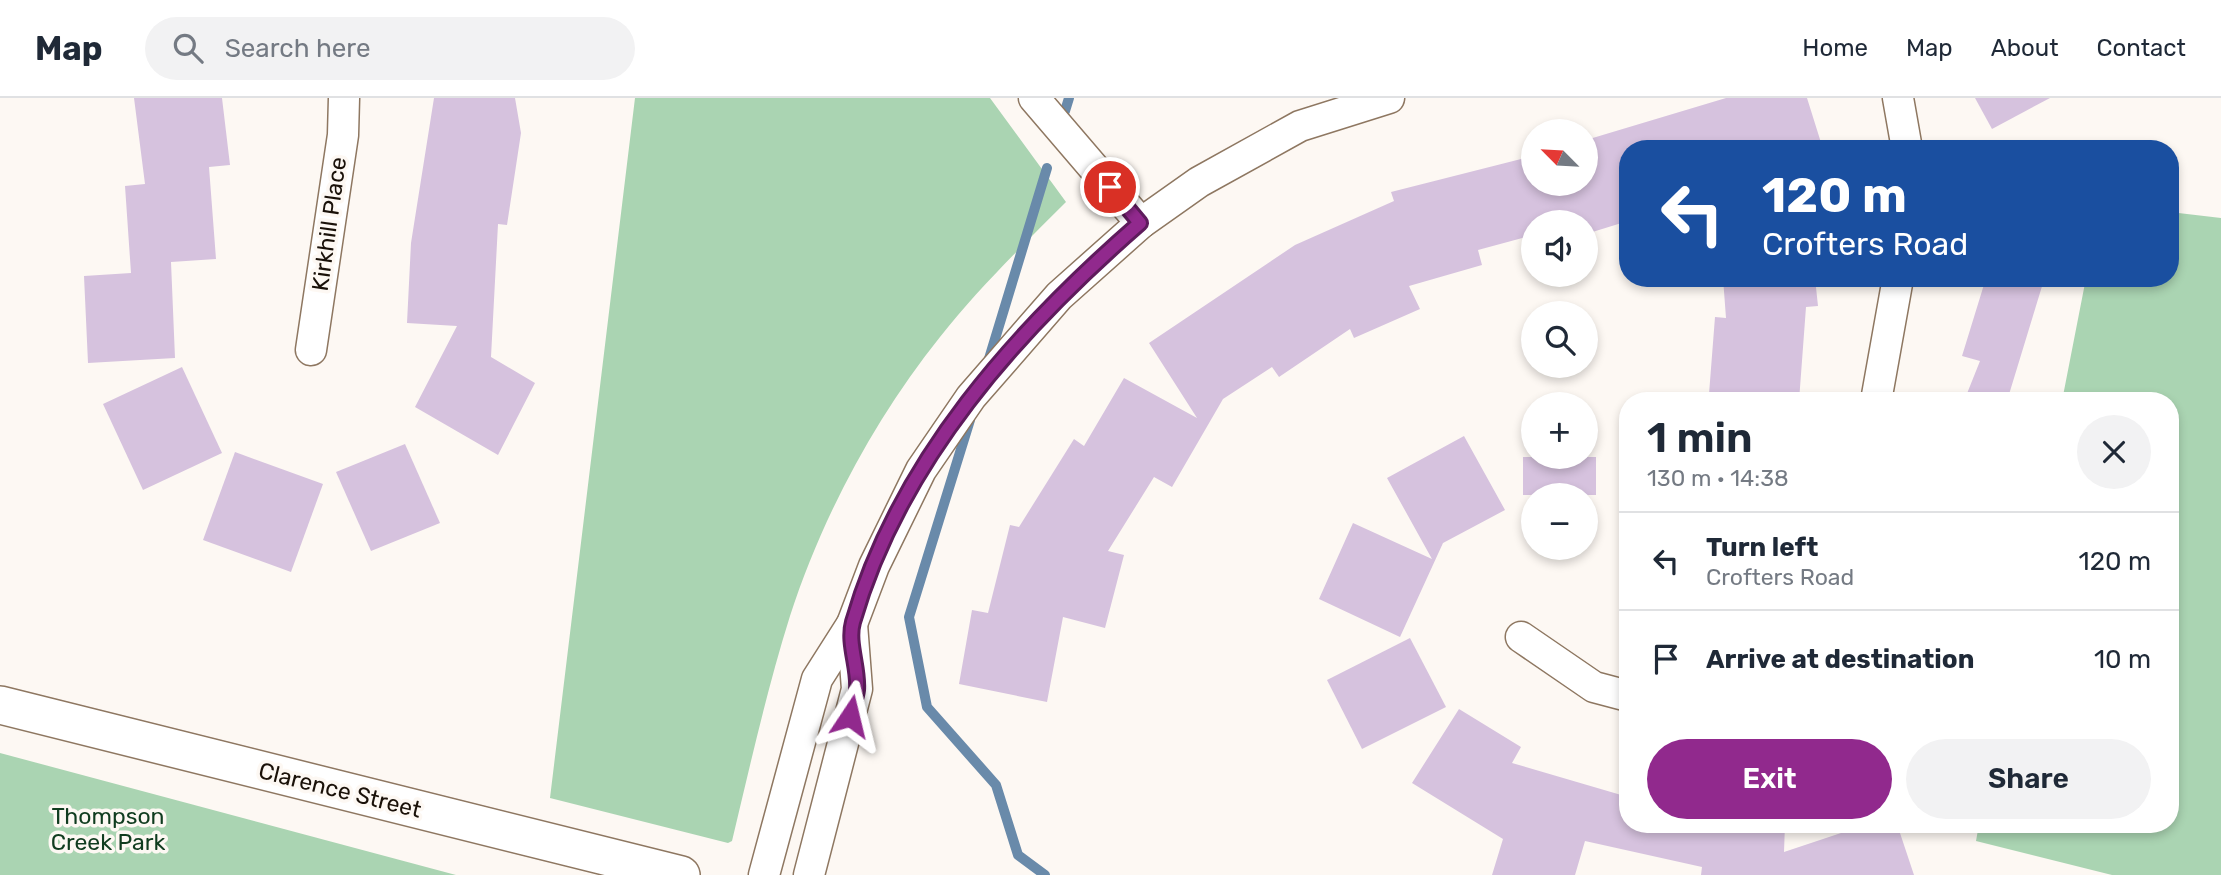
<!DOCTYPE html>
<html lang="en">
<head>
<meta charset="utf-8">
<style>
  :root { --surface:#fff; --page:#f2f2f3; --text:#1f2937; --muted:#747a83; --line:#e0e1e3; --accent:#91298d }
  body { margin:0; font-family:Rubik,sans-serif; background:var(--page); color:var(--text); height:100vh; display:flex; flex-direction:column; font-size:26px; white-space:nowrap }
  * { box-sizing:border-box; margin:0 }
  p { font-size:23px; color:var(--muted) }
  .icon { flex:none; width:38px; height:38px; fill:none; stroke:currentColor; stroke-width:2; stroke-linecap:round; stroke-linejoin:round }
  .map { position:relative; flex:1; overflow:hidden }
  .details { position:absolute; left:1619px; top:294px; width:560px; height:441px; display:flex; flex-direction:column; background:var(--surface); border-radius:28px; box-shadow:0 4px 10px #0003 }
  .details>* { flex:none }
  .top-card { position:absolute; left:1619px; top:42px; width:560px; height:147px; border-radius:28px; box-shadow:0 4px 10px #0003; background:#1a4fa0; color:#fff; overflow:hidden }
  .needle { width:46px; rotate:294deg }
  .tools { position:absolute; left:1521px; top:21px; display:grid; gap:14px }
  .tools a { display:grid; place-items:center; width:77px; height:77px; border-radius:50%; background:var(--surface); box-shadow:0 4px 10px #0003; font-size:35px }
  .pin { position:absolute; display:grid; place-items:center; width:60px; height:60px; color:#fff; margin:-30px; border:4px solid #fff; border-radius:50%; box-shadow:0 2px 7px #0007 }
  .me { position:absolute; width:77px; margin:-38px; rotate:10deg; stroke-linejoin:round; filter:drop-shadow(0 0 5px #0008) }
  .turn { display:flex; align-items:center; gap:24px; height:147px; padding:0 28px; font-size:32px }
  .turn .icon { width:91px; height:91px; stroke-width:2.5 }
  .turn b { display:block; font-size:49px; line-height:60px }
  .round { display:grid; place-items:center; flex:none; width:74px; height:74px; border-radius:37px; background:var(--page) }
  .summary { display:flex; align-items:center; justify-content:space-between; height:119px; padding:0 28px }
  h1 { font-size:42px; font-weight:600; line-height:52px }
  .primary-button { display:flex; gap:14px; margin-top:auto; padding:14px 28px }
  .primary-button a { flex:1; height:80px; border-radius:42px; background:var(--accent); color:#fff; font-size:28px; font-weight:600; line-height:80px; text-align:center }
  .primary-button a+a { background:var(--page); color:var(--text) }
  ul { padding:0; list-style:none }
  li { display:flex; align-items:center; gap:21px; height:98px; padding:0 28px; border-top:2px solid var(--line) }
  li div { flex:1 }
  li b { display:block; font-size:26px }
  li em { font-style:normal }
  header { display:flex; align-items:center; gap:42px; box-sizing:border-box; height:98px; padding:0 35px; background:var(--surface); border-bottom:2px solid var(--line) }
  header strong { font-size:33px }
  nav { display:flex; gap:38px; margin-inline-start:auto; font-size:24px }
  .search { width:490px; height:63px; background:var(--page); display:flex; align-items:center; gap:18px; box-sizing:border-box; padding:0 24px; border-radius:38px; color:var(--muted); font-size:26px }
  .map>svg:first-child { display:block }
</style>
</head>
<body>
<header>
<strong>Map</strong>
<div class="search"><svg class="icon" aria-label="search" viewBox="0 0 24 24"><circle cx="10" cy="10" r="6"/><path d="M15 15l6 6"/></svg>Search here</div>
<nav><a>Home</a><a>Map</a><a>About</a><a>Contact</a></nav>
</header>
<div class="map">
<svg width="2221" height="777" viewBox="0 0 2221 777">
  <rect width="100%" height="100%" fill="#fdf8f3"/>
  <!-- green -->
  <g fill="#aad4b2">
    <path d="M635,0H990L1066,104C1022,148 978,191 940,239C875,320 822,419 790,518C767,591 750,668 732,743L728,745L550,700Z"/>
    <polygon points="2170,114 2221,120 2221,777 2112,777 1976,743 1979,726 2170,726 2170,303 2062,303 2086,180 2170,180"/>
    <polygon points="0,655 456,777 0,777"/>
  </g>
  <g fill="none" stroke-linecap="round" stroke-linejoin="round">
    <!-- stream -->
    <g stroke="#698aaa" stroke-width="10">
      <polyline points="1065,13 1069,0"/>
      <polyline points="988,264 1047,70"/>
      <polyline points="970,322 909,519 927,609 996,687 1018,757 1045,777"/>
    </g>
  </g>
  <!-- building -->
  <g fill="#d6c2de">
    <polygon points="134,0 222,0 230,67 209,69 216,161 171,164 175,260 88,265 84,178 131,175 125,88 145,86"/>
    <polygon points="434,0 515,0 521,35 507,127 498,126 491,259 535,285 498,357 415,309 457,228 407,225 411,145"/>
    <polygon points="1726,0 1807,0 1823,51 1628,51 1628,123 1586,136 1586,124 1533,124 1533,137 1478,152 1482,167 1409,188 1420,211 1354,240 1350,231 1279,279 1272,269 1223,301 1172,389 1154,379 1108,453 1124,457 1105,530 1063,519 1047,604 959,586 972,512 988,515 1010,427 1019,429 1074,341 1084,348 1124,280 1197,320 1149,245 1295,147 1394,103 1391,94 1533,58 1533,86 1586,86 1586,42"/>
    <polygon points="1975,0 2050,0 1992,31"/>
    <polygon points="1723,180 1815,180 1818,208 1806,209 1799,303 1709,296 1715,219 1726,220"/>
    <polygon points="1986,180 2027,180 2043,185 2007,303 1964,303 1980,263 1962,258"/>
    <polygon points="182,269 222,355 143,392 103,306"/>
    <polygon points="1464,338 1505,412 1443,445 1400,539 1319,501 1353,425 1432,461 1387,380"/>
    <polygon points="405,346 440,425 371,453 336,374"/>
    <polygon points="235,354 323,386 291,474 203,442"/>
    <rect x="1523" y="359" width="73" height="38"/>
    <polygon points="1410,540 1446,609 1362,651 1327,582"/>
    <polygon points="1459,611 1521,649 1512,665 1628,699 1628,726 1785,726 1784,754 1868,726 1897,726 1914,777 1701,777 1702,769 1585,743 1575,777 1492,777 1503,741 1412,685"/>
  </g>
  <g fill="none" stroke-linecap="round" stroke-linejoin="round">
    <defs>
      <g id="minor">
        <polyline points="1034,0 1141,125"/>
        <polyline points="1898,0 1907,51"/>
        <polyline points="311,252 343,37 344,0"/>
        <polyline points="1876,303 1898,180"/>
        <polyline points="1521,539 1594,589 1628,598"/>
        <polyline points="764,777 817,581 852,526 874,468 921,372 971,299 1059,198 1141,125 1199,84 1300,28 1389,0"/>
        <polyline points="809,777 857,591 852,526"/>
      </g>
      <polyline id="tertiary" points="0,607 681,777"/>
    </defs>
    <!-- minor casing -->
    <use href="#minor" stroke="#8e7761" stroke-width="33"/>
    <!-- tertiary casing -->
    <use href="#tertiary" stroke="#8e7761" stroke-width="40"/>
    <!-- minor -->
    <use href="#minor" stroke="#fff" stroke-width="30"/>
    <!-- tertiary -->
    <use href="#tertiary" stroke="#fff" stroke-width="37"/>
  </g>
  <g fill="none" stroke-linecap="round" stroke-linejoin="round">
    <defs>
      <path id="route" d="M850,618C852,609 856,601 857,592C859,570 847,545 853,524C899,363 1017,232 1140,125L1110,89"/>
    </defs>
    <!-- route casing -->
    <use href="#route" stroke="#5e1b5c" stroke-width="18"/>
    <!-- route -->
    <use href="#route" stroke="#91298d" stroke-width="12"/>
  </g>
  <g text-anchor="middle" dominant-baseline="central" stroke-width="7" stroke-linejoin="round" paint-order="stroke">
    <!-- street labels -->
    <g font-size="23" fill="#1a1109" stroke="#fdf8f3">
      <text transform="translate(329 126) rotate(-82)">Kirkhill Place</text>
      <text transform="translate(340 692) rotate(14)">Clarence Street</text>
    </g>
    <!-- park labels -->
    <g font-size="23" fill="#103c1f" stroke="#fdf8f3">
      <text x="108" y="718">Thompson<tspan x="108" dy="26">Creek Park</tspan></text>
    </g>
  </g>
</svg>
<div class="tools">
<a><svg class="needle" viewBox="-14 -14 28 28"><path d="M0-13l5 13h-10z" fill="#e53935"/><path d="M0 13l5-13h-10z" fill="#747a83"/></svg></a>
<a><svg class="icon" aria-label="sound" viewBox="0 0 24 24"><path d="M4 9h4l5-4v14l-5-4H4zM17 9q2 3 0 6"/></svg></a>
<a><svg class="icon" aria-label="search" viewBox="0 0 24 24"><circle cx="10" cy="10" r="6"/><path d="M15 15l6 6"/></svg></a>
<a>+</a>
<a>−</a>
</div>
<div class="pin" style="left:1110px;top:89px;background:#d93025"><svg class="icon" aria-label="arrive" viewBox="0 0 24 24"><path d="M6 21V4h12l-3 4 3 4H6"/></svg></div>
<svg class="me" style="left:850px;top:618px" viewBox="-20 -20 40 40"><path d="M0-17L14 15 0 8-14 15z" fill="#91298d" stroke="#fff" stroke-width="4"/></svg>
<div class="top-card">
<div class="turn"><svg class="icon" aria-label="left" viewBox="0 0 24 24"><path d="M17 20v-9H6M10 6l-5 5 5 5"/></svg><div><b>120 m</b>Crofters Road</div></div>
</div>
<section class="details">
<div class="summary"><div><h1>1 min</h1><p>130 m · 14:38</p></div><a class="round"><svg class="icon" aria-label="close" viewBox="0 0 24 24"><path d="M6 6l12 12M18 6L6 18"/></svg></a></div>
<ul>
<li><svg class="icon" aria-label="left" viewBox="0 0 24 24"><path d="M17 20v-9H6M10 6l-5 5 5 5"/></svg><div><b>Turn left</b><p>Crofters Road</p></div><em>120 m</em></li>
<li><svg class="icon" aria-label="arrive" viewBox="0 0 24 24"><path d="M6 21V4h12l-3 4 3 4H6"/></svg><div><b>Arrive at destination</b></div><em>10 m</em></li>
</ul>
<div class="primary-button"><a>Exit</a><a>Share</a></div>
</section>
</div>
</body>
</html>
